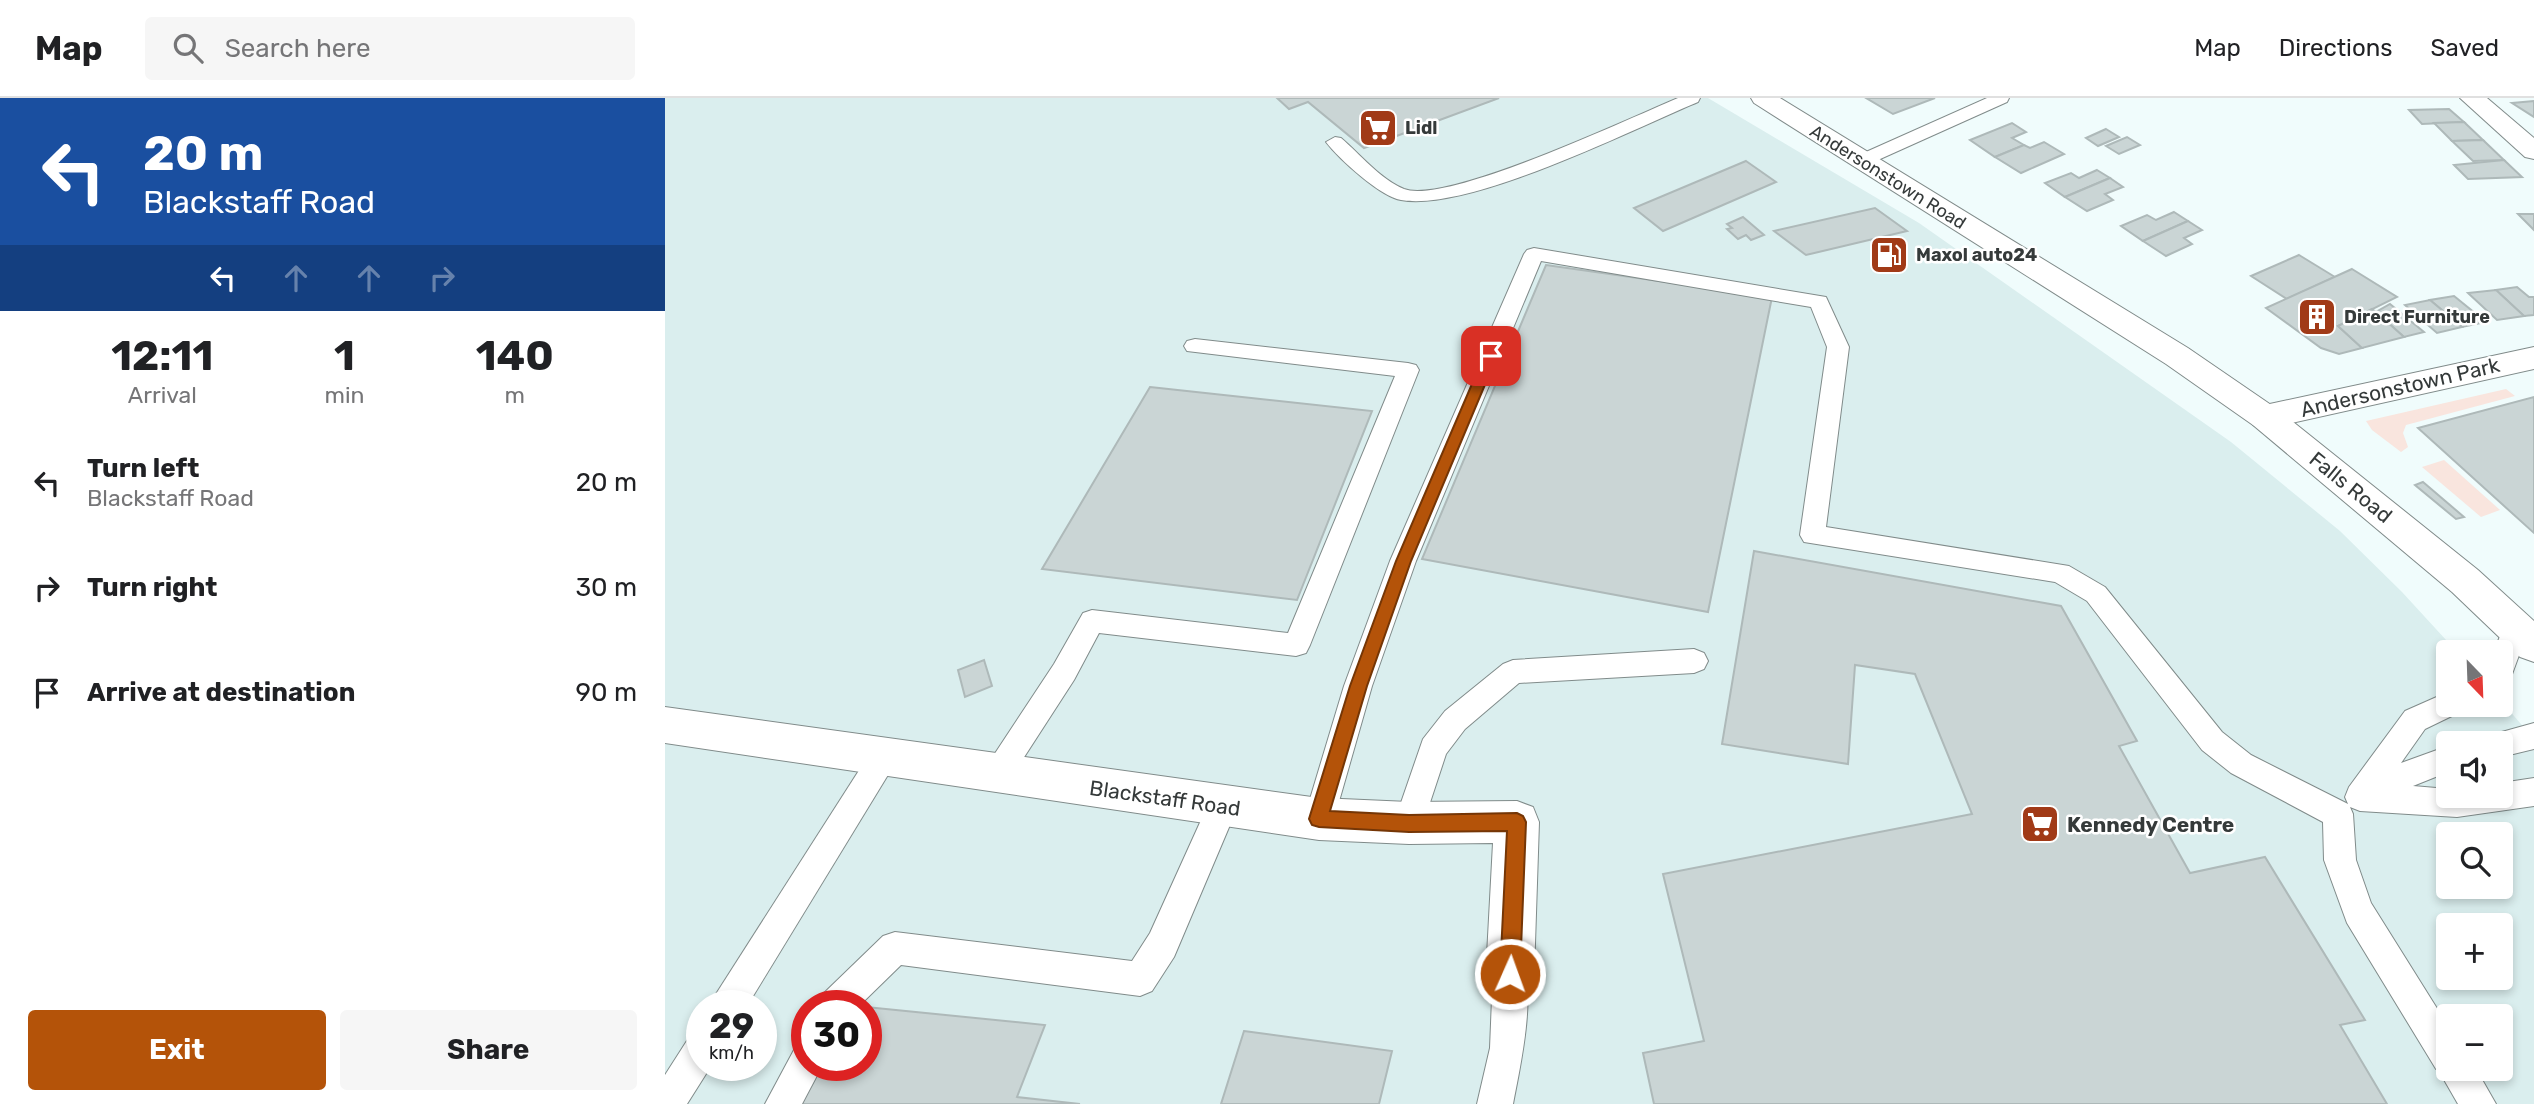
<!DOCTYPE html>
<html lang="en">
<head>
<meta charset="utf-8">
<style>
  :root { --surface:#fff; --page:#f6f6f6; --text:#202124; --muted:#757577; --line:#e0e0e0; --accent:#b45309 }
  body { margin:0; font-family:Rubik,sans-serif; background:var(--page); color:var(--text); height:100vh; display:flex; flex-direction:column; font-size:26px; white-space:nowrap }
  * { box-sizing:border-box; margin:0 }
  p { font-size:23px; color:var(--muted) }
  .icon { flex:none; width:38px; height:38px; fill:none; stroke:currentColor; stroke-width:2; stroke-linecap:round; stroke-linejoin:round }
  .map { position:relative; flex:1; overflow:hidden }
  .sheet { display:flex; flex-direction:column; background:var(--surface); width:665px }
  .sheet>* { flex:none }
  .guide { background:#1a4fa0; color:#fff; overflow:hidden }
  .needle { width:46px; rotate:157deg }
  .buttons { position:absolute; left:1771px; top:542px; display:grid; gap:14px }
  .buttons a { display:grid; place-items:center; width:77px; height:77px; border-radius:7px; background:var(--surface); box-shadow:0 4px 10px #0003; font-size:35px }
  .speed { position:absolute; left:21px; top:892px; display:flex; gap:14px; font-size:35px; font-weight:700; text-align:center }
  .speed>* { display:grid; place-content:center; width:91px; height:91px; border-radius:50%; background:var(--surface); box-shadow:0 4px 10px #0003; line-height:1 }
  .speed small { font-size:18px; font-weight:400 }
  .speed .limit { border:10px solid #d22; background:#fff; color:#111 }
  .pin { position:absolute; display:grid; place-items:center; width:60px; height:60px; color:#fff; margin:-30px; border-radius:14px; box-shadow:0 4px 10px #0006 }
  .me { position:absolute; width:77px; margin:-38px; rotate:2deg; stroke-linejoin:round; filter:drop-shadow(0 0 5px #0008) }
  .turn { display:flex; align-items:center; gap:24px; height:147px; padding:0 28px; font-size:32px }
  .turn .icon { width:91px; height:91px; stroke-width:2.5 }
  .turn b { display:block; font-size:49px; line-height:60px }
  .lanes { display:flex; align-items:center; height:66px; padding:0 28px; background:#0003; justify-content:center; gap:35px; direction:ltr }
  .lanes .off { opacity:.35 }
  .eta { display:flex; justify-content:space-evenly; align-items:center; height:119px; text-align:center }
  .eta b { font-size:42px; font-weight:700; line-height:49px }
  .primary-button { display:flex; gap:14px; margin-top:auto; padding:14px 28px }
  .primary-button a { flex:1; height:80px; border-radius:7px; background:var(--accent); color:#fff; font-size:28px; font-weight:700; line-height:80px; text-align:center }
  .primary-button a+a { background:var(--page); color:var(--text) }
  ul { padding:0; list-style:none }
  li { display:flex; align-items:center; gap:21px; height:105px; padding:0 28px }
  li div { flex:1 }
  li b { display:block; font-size:26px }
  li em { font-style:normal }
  header { display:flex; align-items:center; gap:42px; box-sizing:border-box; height:98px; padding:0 35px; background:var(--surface); border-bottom:2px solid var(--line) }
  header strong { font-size:33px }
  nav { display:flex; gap:38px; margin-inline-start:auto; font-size:24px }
  .search { width:490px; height:63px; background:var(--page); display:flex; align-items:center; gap:18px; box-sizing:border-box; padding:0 24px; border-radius:7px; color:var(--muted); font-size:26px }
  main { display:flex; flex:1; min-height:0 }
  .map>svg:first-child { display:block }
</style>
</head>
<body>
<header>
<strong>Map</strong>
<div class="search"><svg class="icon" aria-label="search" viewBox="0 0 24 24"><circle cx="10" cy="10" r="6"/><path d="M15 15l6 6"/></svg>Search here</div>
<nav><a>Map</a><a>Directions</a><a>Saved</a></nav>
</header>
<main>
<section class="sheet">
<div class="guide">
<div class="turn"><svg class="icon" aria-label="left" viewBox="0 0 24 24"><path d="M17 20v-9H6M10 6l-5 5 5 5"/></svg><div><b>20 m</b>Blackstaff Road</div></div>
<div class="lanes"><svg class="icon" aria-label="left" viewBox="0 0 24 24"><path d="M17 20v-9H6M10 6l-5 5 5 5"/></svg><svg class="icon off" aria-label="ahead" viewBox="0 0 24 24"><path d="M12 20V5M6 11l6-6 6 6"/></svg><svg class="icon off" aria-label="ahead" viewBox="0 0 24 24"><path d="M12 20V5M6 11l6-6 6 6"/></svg><svg class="icon off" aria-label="right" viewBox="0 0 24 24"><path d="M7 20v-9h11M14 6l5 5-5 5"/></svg></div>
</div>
<div class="eta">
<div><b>12:11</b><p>Arrival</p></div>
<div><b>1</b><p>min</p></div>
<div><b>140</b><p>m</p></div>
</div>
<ul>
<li><svg class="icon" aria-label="left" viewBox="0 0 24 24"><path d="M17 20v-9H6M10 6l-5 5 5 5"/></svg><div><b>Turn left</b><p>Blackstaff Road</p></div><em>20 m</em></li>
<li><svg class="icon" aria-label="right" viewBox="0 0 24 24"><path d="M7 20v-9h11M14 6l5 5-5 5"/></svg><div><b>Turn right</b></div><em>30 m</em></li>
<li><svg class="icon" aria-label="arrive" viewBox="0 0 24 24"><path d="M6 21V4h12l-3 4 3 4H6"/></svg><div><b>Arrive at destination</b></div><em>90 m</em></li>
</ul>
<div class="primary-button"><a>Exit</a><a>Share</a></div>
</section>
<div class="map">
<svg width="1869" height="1006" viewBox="0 0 1869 1006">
  <rect width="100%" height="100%" fill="#f0fcfc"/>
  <!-- built -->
  <path fill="#daeeee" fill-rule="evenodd" d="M0,0H1043L1254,125L1566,344L1675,433L1737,494L1793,555H1783V607H1836V603L1869,641V1006H0ZM1783,646H1836V698H1783ZM1783,737H1836V789H1783ZM1783,828H1836V880H1783ZM37,908H96V968H37ZM142,908H201V968H142ZM1783,919H1836V971H1783Z"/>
  <!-- green -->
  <g fill="#f9e5de">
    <polygon points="1841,291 1850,298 1741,327 1738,335 1743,349 1736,354 1707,332 1701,323"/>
    <polygon points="1779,362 1835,412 1816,419 1757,369"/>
  </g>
  <!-- building -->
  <g fill="#cad5d5" stroke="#aeb9b9" stroke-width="2">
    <polygon points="612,0 834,0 699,50 643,4 624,11"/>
    <polygon points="1201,0 1270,0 1228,16"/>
    <polygon points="1869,3 1869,19 1847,5"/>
    <polygon points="1784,11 1799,24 1757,26 1744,12"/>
    <polygon points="1799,24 1818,42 1787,43 1769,25"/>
    <polygon points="1347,25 1361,34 1347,40 1359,47 1330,59 1305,42"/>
    <polygon points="1441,31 1454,39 1433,48 1421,40"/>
    <polygon points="1462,39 1475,47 1454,56 1441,48"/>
    <polygon points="1818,42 1839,62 1808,63 1787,43"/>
    <polygon points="1379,44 1399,56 1356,75 1330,59 1359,47 1365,50"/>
    <polygon points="1839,62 1857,79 1803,81 1789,67"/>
    <polygon points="1081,63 1111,84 998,133 969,110"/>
    <polygon points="1432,72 1445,80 1400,99 1380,85 1406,75 1414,80"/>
    <polygon points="1445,80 1458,89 1440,96 1448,102 1422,113 1400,99"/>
    <polygon points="1210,110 1242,133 1141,157 1109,133"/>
    <polygon points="1509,114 1523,123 1478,143 1456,128 1482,117 1491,122"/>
    <polygon points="1853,116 1869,116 1869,132"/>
    <polygon points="1078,119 1099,137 1086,142 1081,137 1073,141 1062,131 1067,130 1062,126"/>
    <polygon points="1523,123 1537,132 1519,140 1527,146 1501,158 1478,143"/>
    <polygon points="1634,157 1670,179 1622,201 1586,178"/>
    <polygon points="881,167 1107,199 1043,514 757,461"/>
    <polygon points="1687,171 1732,199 1673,228 1697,250 1674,256 1656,250 1601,210"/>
    <polygon points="1852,189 1864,199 1869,199 1869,217 1859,218 1831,192"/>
    <polygon points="1831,192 1859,218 1832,222 1803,195"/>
    <polygon points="1789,198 1821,224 1797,229 1765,202"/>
    <polygon points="1765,202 1797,229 1772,235 1740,207"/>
    <polygon points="1725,206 1759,234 1739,239 1711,214"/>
    <polygon points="1707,211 1711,214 1739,239 1697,250 1673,228"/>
    <polygon points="485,289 707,313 632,502 377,471"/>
    <polygon points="1869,299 1869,435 1753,330"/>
    <polygon points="1758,384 1799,419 1791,421 1750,387"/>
    <polygon points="1089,453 1396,508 1472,643 1454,648 1525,775 1600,759 1700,922 1675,927 1722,1006 989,1006 978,955 1039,943 998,776 1307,716 1250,576 1190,567 1183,666 1057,646"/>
    <polygon points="319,562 327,588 300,599 293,572"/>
    <polygon points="201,909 380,927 352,999 415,1006 136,1006 155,968 201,968"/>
    <polygon points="579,933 727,953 714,1006 556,1006"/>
  </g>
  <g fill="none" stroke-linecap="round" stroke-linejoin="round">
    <defs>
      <g id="lane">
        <path d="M1013,0H1035L1033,4C966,32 804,114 736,102C716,99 674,61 661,44L670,39L676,40C695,56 715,81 739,91C781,107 965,20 1013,0Z"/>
        <polygon points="1322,0 1344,0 1342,4 1204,66 1192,66 1189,62 1192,58"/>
        <polygon points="869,150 1161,199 1184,249 1161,429 1404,468 1440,489 1557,634 1586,657 1683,706 1680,699 1684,689 1740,613 1783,594 1783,607 1796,607 1793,615 1760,631 1736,665 1783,648 1783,674 1748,688 1783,691 1783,698 1836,698 1836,685 1869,680 1869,708 1792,719 1695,713 1685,709 1688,716 1691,762 1706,805 1783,928 1783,971 1811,971 1831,1006 1793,1006 1774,973 1771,971 1682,825 1659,762 1658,724 1566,675 1537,652 1422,503 1390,484 1139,444 1135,437 1162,249 1146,209 876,163 751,463 707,588 669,721 665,731 654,735 643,731 639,721 679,588 725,463 859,156 862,152"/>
        <polygon points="530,241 743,265 751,267 754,272 645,547 641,555 631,558 434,535 409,582 343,684 333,688 323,684 318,675 323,666 389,566 418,515 427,512 623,535 730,278 522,253 519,248 522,243"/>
        <polygon points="1851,519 1860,522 1864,530 1846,579 1836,583 1836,555 1828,555 1842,522"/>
        <polygon points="1029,551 1039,555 1043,563 1039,571 1029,575 854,585 800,631 781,656 755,735 744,739 733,735 729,725 758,641 780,613 838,566 848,562"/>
        <polygon points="1869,625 1869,651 1836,659 1836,646 1822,646 1826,637"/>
        <polygon points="219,645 229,649 234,658 229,667 82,908 46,908 51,896 209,649"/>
        <polygon points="558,694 569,698 573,708 509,859 487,893 475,898 236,867 194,908 153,908 158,896 218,838 230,834 467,863 485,835 547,698"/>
        <path d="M845,859L857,864C871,899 855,969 848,1006H812L825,950L828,876L833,864Z"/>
        <polygon points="37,933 37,968 46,968 22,1006 0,1006 0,977 25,938"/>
        <polygon points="142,945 142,968 157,968 137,1006 100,1006 130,950"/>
      </g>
      <g id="street">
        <polygon points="1795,0 1822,0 1869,40 1869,61 1860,59"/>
        <polygon points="1869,249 1869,271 1600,331 1588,327 1583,319 1588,311 1600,307"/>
        <polygon points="0,609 654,700 744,704 852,703 868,709 874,724 869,876 862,893 845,900 828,893 821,876 828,745 744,746 654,742 0,645"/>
      </g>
      <polygon id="secondary" points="1086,0 1115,0 1523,250 1612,311 1813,472 1869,523 1869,564 1855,559 1787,494 1588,327 1501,266 1089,5"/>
    </defs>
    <!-- lane casing -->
    <use href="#lane" stroke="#808b8a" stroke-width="2"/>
    <!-- street casing -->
    <use href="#street" stroke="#808b8a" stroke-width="2"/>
    <!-- secondary casing -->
    <use href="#secondary" stroke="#808b8a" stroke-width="2"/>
    <!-- lane -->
    <use href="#lane" fill="#fff" fill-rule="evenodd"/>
    <!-- street -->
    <use href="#street" fill="#fff" fill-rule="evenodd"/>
    <!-- secondary -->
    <use href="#secondary" fill="#fff" fill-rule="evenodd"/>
  </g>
  <!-- route -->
  <polygon fill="#b45309" stroke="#753606" stroke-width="2" points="826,254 832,258 746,463 702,588 665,713 744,717 852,715 858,718 861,724 855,876 852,883 845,886 838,883 835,876 842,733 744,734 654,729 647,727 644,721 685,588 731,463 819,258"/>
  <!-- icons -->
  <defs>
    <symbol id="supermarket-square" viewBox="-11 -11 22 22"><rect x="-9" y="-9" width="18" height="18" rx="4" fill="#a13a17" stroke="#fff"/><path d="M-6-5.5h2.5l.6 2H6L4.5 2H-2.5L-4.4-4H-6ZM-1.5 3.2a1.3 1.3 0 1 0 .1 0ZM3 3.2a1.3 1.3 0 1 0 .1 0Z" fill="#fff"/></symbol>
    <symbol id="fuel-square" viewBox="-11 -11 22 22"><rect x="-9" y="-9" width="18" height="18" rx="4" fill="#a13a17" stroke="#fff"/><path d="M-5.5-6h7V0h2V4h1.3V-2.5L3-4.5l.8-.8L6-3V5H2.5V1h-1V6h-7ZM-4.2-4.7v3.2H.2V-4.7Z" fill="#fff"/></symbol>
    <symbol id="building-square" viewBox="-11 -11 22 22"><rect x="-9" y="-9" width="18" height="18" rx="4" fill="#a13a17" stroke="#fff"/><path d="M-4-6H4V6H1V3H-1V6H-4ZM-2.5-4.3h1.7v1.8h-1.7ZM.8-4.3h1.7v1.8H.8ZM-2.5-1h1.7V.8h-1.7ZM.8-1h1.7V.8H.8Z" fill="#fff"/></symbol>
  </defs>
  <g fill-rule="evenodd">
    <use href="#supermarket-square" x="691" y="8" width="44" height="44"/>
    <use href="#fuel-square" x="1202" y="135" width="44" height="44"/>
    <use href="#building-square" x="1630" y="197" width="44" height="44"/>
    <use href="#supermarket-square" x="1353" y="704" width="44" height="44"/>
  </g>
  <g text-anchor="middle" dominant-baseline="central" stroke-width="5" stroke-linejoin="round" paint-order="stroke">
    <!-- far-poi labels -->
    <g font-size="18" font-weight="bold" fill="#353a3a" stroke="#fff" text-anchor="start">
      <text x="740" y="30">Lidl</text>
      <text x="1251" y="157">Maxol auto24</text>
      <text x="1679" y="219">Direct Furniture</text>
    </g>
    <!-- far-street labels -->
    <g font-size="18" fill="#353a3a" stroke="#fff">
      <text transform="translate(1223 79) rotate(32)">Andersonstown Road</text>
    </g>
    <!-- street labels -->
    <g font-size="21" fill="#353a3a" stroke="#fff">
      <text transform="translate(1735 289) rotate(-13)">Andersonstown Park</text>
      <text transform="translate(1686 389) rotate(39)">Falls Road</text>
      <text transform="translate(500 700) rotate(8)">Blackstaff Road</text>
    </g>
    <!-- poi labels -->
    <g font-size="21" font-weight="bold" fill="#353a3a" stroke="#fff" text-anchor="start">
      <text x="1402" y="726">Kennedy Centre</text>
    </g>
  </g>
</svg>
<div class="buttons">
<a><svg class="needle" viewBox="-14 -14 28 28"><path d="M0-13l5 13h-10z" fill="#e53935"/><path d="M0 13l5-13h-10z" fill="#757577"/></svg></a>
<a><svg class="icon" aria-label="sound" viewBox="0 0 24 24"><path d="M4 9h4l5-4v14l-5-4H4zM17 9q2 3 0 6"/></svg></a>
<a><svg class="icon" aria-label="search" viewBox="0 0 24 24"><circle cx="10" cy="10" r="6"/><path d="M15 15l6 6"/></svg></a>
<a>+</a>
<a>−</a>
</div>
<div class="speed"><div>29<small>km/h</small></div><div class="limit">30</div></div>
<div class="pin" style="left:826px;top:258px;background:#d93025"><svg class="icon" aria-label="arrive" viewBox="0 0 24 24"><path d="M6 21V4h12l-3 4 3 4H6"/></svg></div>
<svg class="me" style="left:845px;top:876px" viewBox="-20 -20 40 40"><circle r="17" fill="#b45309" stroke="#fff" stroke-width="3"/><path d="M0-11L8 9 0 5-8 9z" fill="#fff"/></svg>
</div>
</main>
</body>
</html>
